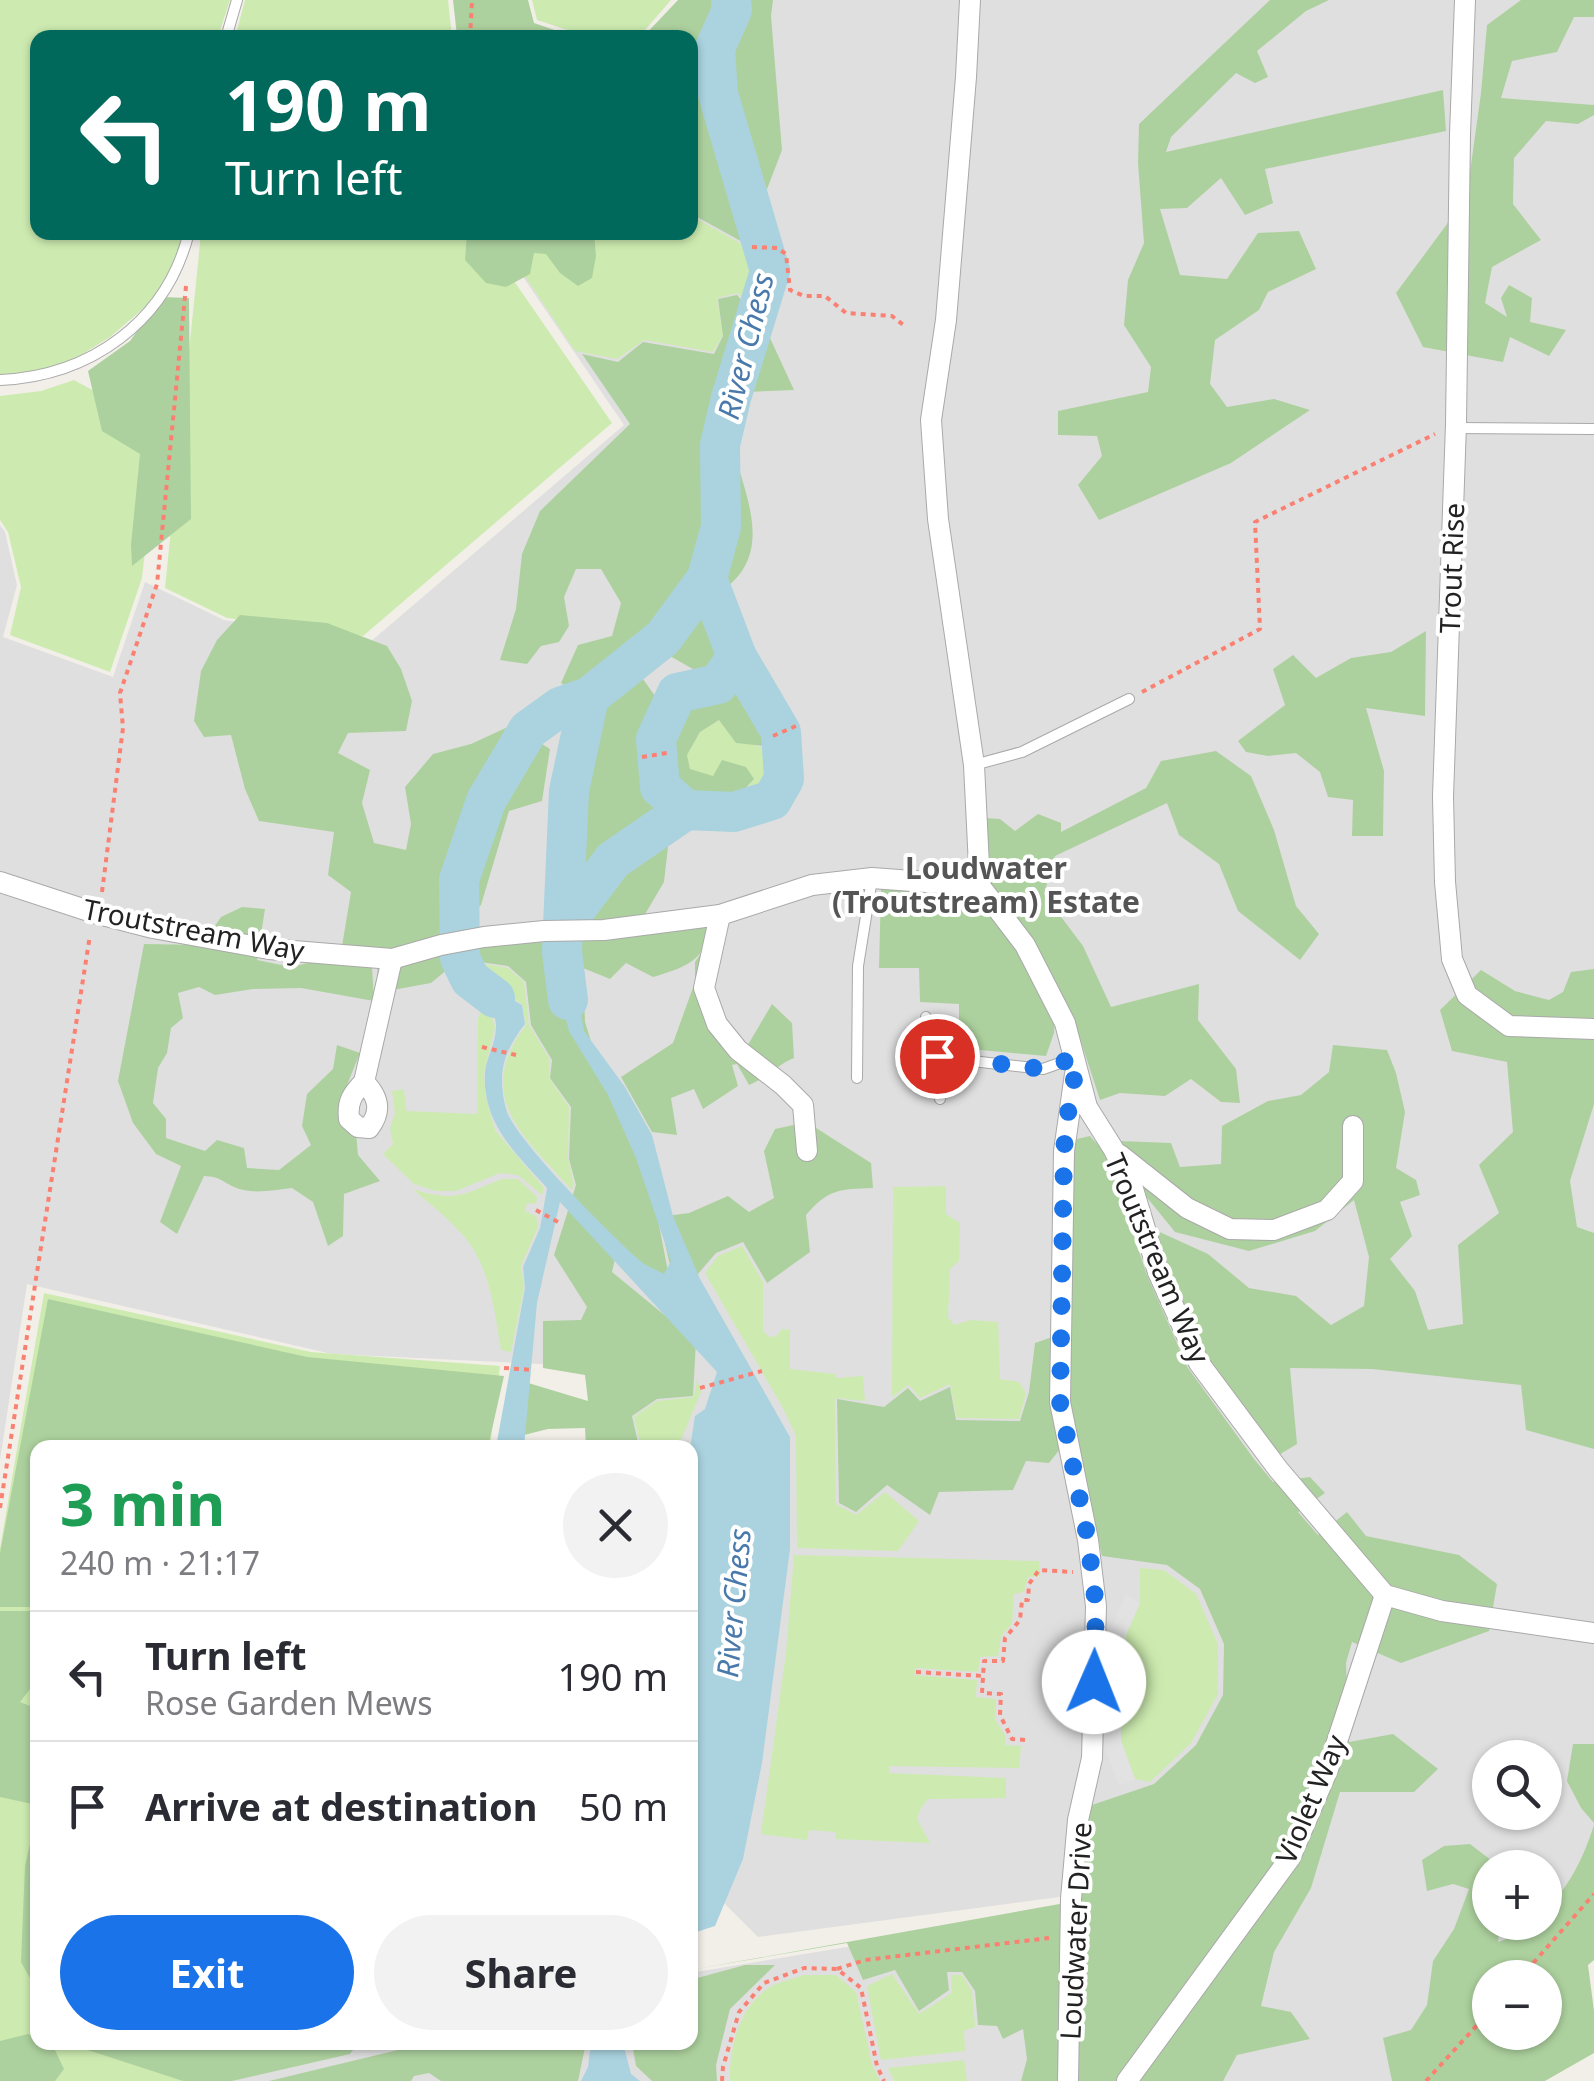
<!DOCTYPE html>
<html lang="en">
<head>
<meta charset="utf-8">
<style>
  :root { --surface:#fff; --page:#f2f2f3; --text:#2b2b33; --muted:#7c7c81; --line:#e1e1e2; --accent:#1a73e8 }
  body { margin:0; font-family:"Noto Sans",sans-serif; background:var(--page); color:var(--text); height:100vh; display:flex; flex-direction:column; font-size:38px; white-space:nowrap }
  * { box-sizing:border-box; margin:0 }
  p { font-size:32px; color:var(--muted) }
  .icon { flex:none; width:55px; height:55px; fill:none; stroke:currentColor; stroke-width:2; stroke-linecap:round; stroke-linejoin:round }
  .map { position:relative; flex:1; overflow:hidden }
  .sheet { position:absolute; left:30px; top:1440px; width:668px; height:610px; display:flex; flex-direction:column; background:var(--surface); border-radius:20px; box-shadow:0 2px 8px #0004 }
  .sheet>* { flex:none }
  .guide { position:absolute; left:30px; top:30px; width:668px; height:210px; border-radius:20px; box-shadow:0 2px 8px #0004; background:#00695c; color:#fff; overflow:hidden }
  .fabs { position:absolute; left:1472px; top:1740px; display:grid; gap:20px }
  .fabs a { display:grid; place-items:center; width:90px; height:90px; border-radius:50%; background:var(--surface); box-shadow:0 2px 8px #0004; font-size:50px }
  .pin { position:absolute; display:grid; place-items:center; width:85px; height:85px; color:#fff; margin:-42px; border:5px solid #fff; border-radius:50%; box-shadow:0 2px 10px #0007 }
  .me { position:absolute; width:110px; margin:-55px; rotate:1deg; stroke-linejoin:round; filter:drop-shadow(0 0 8px #0008) }
  .turn { display:flex; align-items:center; gap:35px; height:210px; padding:0 30px; font-size:45px }
  .turn .icon { width:130px; height:130px; stroke-width:2.5 }
  .turn b { display:block; font-size:70px; line-height:85px }
  .round { display:grid; place-items:center; flex:none; width:105px; height:105px; border-radius:52px; background:var(--page) }
  .head { display:flex; align-items:center; justify-content:space-between; height:170px; padding:0 30px }
  h1 { font-size:60px; font-weight:700; line-height:75px; color:#1e9e55 }
  .button { display:flex; gap:20px; margin-top:auto; padding:20px 30px }
  .button a { flex:1; height:115px; border-radius:60px; background:var(--accent); color:#fff; font-size:40px; font-weight:700; line-height:115px; text-align:center }
  .button a+a { background:var(--page); color:var(--text) }
  ul { padding:0; list-style:none }
  li { display:flex; align-items:center; gap:30px; height:130px; padding:0 30px; border-top:2px solid var(--line) }
  li div { flex:1 }
  li b { display:block; font-size:38px }
  li em { font-style:normal }
  .map>svg:first-child { display:block }
</style>
</head>
<body>
<div class="map">
<svg width="1594" height="2081" viewBox="0 0 1594 2081">
  <rect width="100%" height="100%" fill="#f2efe9"/>
  <!-- residential -->
  <g fill="#e0dfdf" fill-rule="evenodd">
    <path d="M738,0H1594V1891L1490,1978L1423,2081H1071L1074,1895L758,1937L690,1869V1448L606,1447L603,1367L332,1354L27,1284L0,1460V525L5,532L17,585L3,637L113,677L145,582L224,620L369,643L624,425L493,233L690,232V141ZM1490,1758H1545V1812H1490ZM1490,1868H1545V1922H1490Z"/>
    <polygon points="1053,1913 1057,2081 197,2081 362,2043 690,2042 690,1973"/>
  </g>
  <!-- grass -->
  <g fill="#cdebb0">
    <polygon points="0,0 230,0 218,37 38,38 38,232 182,233 178,256 151,302 110,337 76,358 29,374 0,376"/>
    <polygon points="245,0 448,0 452,37 235,38"/>
    <polygon points="532,0 671,0 638,38 589,37 537,20"/>
    <polygon points="690,215 745,246 758,243 763,258 747,302 737,293 717,298 723,335 713,352 644,340 617,359 575,351 496,233 690,232"/>
    <polygon points="201,233 481,233 612,423 363,636 227,618 165,588"/>
    <polygon points="74,380 159,426 142,578 110,672 10,635 21,587 8,532 0,520 0,396 41,391"/>
    <polygon points="719,720 758,747 773,747 774,775 766,791 730,805 754,780 714,777 690,769 687,755 700,732"/>
    <path d="M474,962L508,968L524,982L529,1025L550,1060L549,1078L569,1107L568,1159L574,1185L572,1190C524,1137 472,1097 526,1025L522,1004L486,982Z"/>
    <polygon points="485,1005 491,1014 495,1027 484,1072 485,1095 495,1130 544,1188 542,1195 518,1175 500,1173 456,1191 436,1191 414,1184 383,1154 393,1144 390,1128 395,1113 392,1091 404,1089 406,1111 477,1114 478,1018"/>
    <path d="M502,1179H518L537,1197L536,1204L527,1203L525,1211L536,1216L538,1227L521,1266L524,1287L511,1352L501,1350C494,1309 490,1263 460,1232C446,1216 428,1203 413,1189C454,1203 464,1194 502,1179Z"/>
    <polygon points="946,1186 946,1214 960,1223 959,1261 950,1269 948,1317 954,1325 971,1320 998,1322 1000,1379 1019,1382 1026,1393 1019,1419 957,1418 950,1384 920,1398 909,1385 892,1397 893,1187"/>
    <path d="M742,1246L763,1282V1331C770,1340 776,1339 782,1329L790,1330V1369L835,1374L836,1378L863,1376L865,1401L835,1398L836,1504L856,1515L885,1492L919,1521L898,1551L797,1548L796,1436L783,1408L705,1273L718,1256Z"/>
    <polygon points="44,1293 311,1352 500,1366 490,1447 38,1448 38,2042 380,2043 217,2081 0,2081 0,1548"/>
    <polygon points="697,1379 701,1392 678,1447 641,1447 634,1417 657,1401 694,1397"/>
    <polygon points="794,1555 1039,1561 1040,1576 1028,1577 1024,1592 1014,1594 1012,1624 1001,1636 998,1656 980,1657 978,1672 916,1668 914,1675 977,1680 976,1697 996,1699 995,1719 1005,1735 1005,1745 1021,1746 1019,1768 889,1766 889,1773 1006,1778 1006,1798 928,1799 921,1808 917,1819 930,1843 836,1839 835,1832 809,1830 807,1840 761,1834 786,1653"/>
    <polygon points="1140,1568 1164,1570 1196,1594 1218,1644 1218,1694 1191,1743 1150,1782 1135,1779 1121,1741 1120,1714 1126,1635 1140,1603"/>
    <polygon points="892,1974 919,2014 952,1993 951,1975 962,1975 972,1991 975,2027 964,2031 965,2051 881,2060 867,1986"/>
    <path d="M804,1975H836L856,1992L872,2064L880,2081H730C729,2049 739,2008 767,1989C777,1982 793,1979 804,1975Z"/>
    <polygon points="964,2060 967,2081 894,2081 888,2068"/>
  </g>
  <!-- forest -->
  <g fill="#add19e" fill-rule="evenodd">
    <polygon points="453,0 528,0 534,23 575,37 451,37 457,36"/>
    <polygon points="678,0 773,0 771,16 782,150 746,244 690,213 690,38 643,37"/>
    <polygon points="1270,0 1329,0 1306,11 1257,51 1268,77 1255,83 1236,73 1171,137 1166,152 1443,90 1446,131 1265,169 1273,203 1245,215 1221,178 1187,208 1160,209 1180,275 1227,279 1258,233 1299,231 1316,269 1268,292 1259,310 1215,340 1210,384 1227,407 1274,399 1310,410 1231,463 1099,520 1078,485 1102,456 1097,436 1058,435 1058,411 1148,392 1151,367 1124,325 1128,280 1144,243 1138,163 1139,124"/>
    <polygon points="1521,0 1594,0 1594,17 1574,17 1557,52 1512,61 1501,98 1594,105 1594,115 1578,124 1546,121 1514,158 1513,204 1541,240 1492,267 1485,303 1507,317 1501,298 1509,285 1532,298 1530,322 1566,330 1549,356 1510,337 1503,362 1423,347 1396,293 1447,224 1470,172 1481,93 1487,25"/>
    <polygon points="594,232 596,256 592,278 578,286 560,273 546,254 534,253 530,274 506,287 486,283 465,260 467,233"/>
    <path d="M737,295L764,325L794,390L747,392L741,436L709,430L700,458L740,472C750,506 763,545 739,575C730,586 718,594 708,603L727,654L698,672L670,656L641,676L662,706L643,744L651,793L672,812L664,882L644,916L708,924C710,960 683,968 653,977L626,963L610,979L583,968L585,1022L603,1080L653,1194L670,1282L617,1250L612,1272L696,1341L693,1396L657,1399L632,1416L639,1447H586L585,1428L548,1429L516,1437L525,1382L588,1401L585,1375L543,1368V1321L581,1320L587,1307L554,1255L576,1185L569,1159L571,1107L550,1078L552,1060L531,1025L526,982L508,966L473,961L456,962L457,949L580,924L578,860L580,805L598,707L561,683L578,645L612,636L621,603L601,569H576L564,597L569,626L559,642L541,646L527,664L500,660L516,609L522,554L540,511L630,424L582,354L618,362L643,342L714,354L723,336L718,299Z"/>
    <polygon points="162,297 189,298 191,519 132,566 131,545 140,454 102,431 88,371 130,341"/>
    <polygon points="240,615 327,623 387,646 401,669 412,701 406,731 348,733 338,753 370,770 362,803 374,843 406,850 411,824 405,787 433,754 471,744 512,725 550,749 542,801 509,811 481,905 453,933 454,964 431,983 376,993 379,948 342,946 351,892 328,875 334,832 259,821 245,789 231,735 204,737 194,721 201,671 217,640"/>
    <polygon points="1426,631 1425,716 1366,708 1384,771 1383,836 1352,836 1353,800 1328,797 1320,772 1296,753 1268,756 1246,752 1238,741 1285,705 1273,669 1293,655 1316,678 1351,658 1391,652"/>
    <path d="M740,678L761,707L773,747L736,743L719,720L700,732L687,755L690,769L713,776L722,760L746,767L754,779L730,805L691,802L666,780C664,749 661,710 697,698C718,691 723,695 740,678Z"/>
    <polygon points="1216,751 1251,776 1274,830 1296,906 1319,934 1300,960 1238,911 1219,864 1179,835 1167,803 1055,856 1044,894 1083,946 1111,1007 1199,984 1198,1020 1236,1069 1240,1103 1221,1102 1191,1079 1165,1096 1120,1093 1100,1100 1075,1023 1055,1020 1054,1033 1046,1056 959,1048 959,1004 920,1002 919,968 879,968 881,889 914,888 958,860 989,882 985,818 1000,819 1015,831 1038,814 1061,823 1061,832 1146,788 1161,761"/>
    <path d="M242,907L265,909L257,960L291,967L320,960L372,966L374,1001L301,988L253,989L215,995L199,987L178,993L183,1018L171,1028L167,1053L158,1068L153,1103L166,1119V1138L205,1151L217,1140L244,1148L247,1168L279,1170L311,1145L302,1126L307,1094L333,1069L337,1045L360,1053L343,1095L355,1120L358,1155L380,1181L344,1194L343,1236L328,1246L313,1202L292,1188C274,1190 251,1195 234,1187C221,1181 221,1177 204,1176L177,1234L160,1222L181,1166L156,1154L133,1123L118,1081L144,944L202,945L221,917Z"/>
    <path d="M710,940L700,989L743,1049L749,1043L772,1004L792,1023L794,1058C777,1065 766,1078 749,1085L737,1064L732,1065L738,1086L703,1109L694,1089L671,1098L677,1135L652,1132L621,1077L673,1043L695,982V962Z"/>
    <polygon points="1594,969 1594,1104 1570,1181 1577,1227 1594,1233 1594,1449 1526,1430 1521,1385 1372,1369 1290,1368 1297,1444 1277,1456 1206,1359 1153,1229 1208,1254 1249,1288 1296,1296 1331,1325 1364,1306 1369,1257 1354,1200 1315,1231 1249,1251 1175,1232 1140,1189 1120,1141 1171,1143 1180,1167 1221,1164 1222,1126 1268,1101 1301,1095 1329,1072 1333,1045 1387,1050 1396,1073 1405,1112 1396,1168 1416,1180 1420,1195 1400,1202 1412,1236 1390,1259 1415,1291 1428,1330 1463,1324 1458,1245 1499,1213 1479,1165 1513,1132 1507,1062 1452,1051 1440,1010 1481,970 1515,991 1549,1000 1563,992 1571,972"/>
    <path d="M798,1124L813,1126L871,1163L873,1188C840,1189 828,1189 806,1215L810,1252L767,1283L743,1242L716,1253L691,1282L672,1274L659,1217L689,1213L728,1196L749,1212L774,1198L764,1151L775,1129Z"/>
    <polygon points="1090,1136 1106,1154 1147,1275 1188,1368 1254,1459 1273,1482 1310,1477 1325,1493 1298,1512 1318,1535 1347,1512 1366,1536 1459,1555 1497,1584 1489,1631 1401,1663 1352,1642 1346,1663 1349,1742 1393,1734 1438,1769 1414,1792 1340,1792 1311,1888 1274,1952 1261,2006 1291,2012 1310,2039 1237,2055 1223,2081 1075,2081 1079,1895 1086,1807 1154,1784 1196,1745 1223,1695 1224,1644 1200,1589 1167,1565 1102,1556 1068,1400 1072,1151 1077,1139"/>
    <polygon points="48,1299 307,1357 504,1376 488,1447 38,1448 37,1607 0,1607 0,1553"/>
    <polygon points="1058,1335 1064,1444 1049,1463 1026,1461 1013,1490 939,1492 930,1515 887,1485 856,1512 839,1503 837,1399 884,1407 908,1388 920,1401 950,1387 956,1420 1020,1421 1029,1392 1035,1343"/>
    <polygon points="0,1611 37,1611 37,1680 20,1702 37,1709 37,1805 0,1797"/>
    <polygon points="1573,1744 1594,1744 1594,1823 1581,1808 1567,1781"/>
    <polygon points="37,1813 38,1991 37,1991 21,1962 25,1866"/>
    <path d="M1594,1825V1960L1588,1965L1594,2011V2053L1545,2081H1392L1383,2038L1411,2030L1427,2005L1433,1961L1454,1929L1469,1889L1453,1884L1427,1891L1422,1860L1444,1846L1470,1844L1500,1867L1490,1868V1922L1500,1923L1498,1942L1526,1932L1535,1923L1545,1922V1911C1570,1885 1583,1859 1594,1825ZM1490,1978H1545V2032H1490Z"/>
    <polygon points="1065,1903 1066,2081 1021,2081 1027,2059 1023,2029 1003,2039 997,2026 978,2025 975,1991 962,1972 947,1972 949,1990 919,2011 895,1970 863,1980 847,1943 690,1970"/>
    <polygon points="745,1965 775,1965 730,2009 716,2065 717,2081 652,2081 636,2066 632,2043 690,2042 690,1980"/>
    <polygon points="28,2034 37,2039 38,2042 53,2046 64,2069 55,2081 0,2081 0,2041"/>
    <polygon points="66,2043 358,2043 350,2054 232,2081 183,2081"/>
    <polygon points="427,2043 586,2043 578,2081 441,2081 429,2073 414,2076 411,2081 269,2081"/>
  </g>
  <!-- parking -->
  <polygon fill="#e2e2e2" points="1126,1594 1140,1603 1126,1635 1120,1714 1121,1741 1135,1779 1119,1786 1104,1745 1105,1673 1110,1630"/>
  <!-- water -->
  <g fill="#aad3df">
    <path d="M570,947L584,1031L625,1087L652,1135L673,1216L700,1279L790,1437V1549L762,1763L743,1859L715,1926L690,1934V1845L698,1838L690,1791V1448L695,1416L705,1409L717,1372L560,1202L537,1303L524,1447H496L525,1288L523,1267L540,1228L547,1188C516,1154 482,1123 485,1073C486,1058 496,1043 496,1027C497,1005 470,994 462,976C459,971 459,966 457,961L467,957L485,984L522,1005L525,1024C503,1052 497,1074 506,1109C514,1139 611,1235 638,1259C645,1266 655,1269 664,1274L671,1261L636,1158L608,1095L569,1031L559,990L555,949Z"/>
    <polygon points="591,2043 623,2043 631,2074 640,2081 581,2081 588,2067"/>
  </g>
  <g fill="none" stroke-linecap="round" stroke-linejoin="round">
    <!-- river -->
    <g stroke="#aad3df" stroke-width="40">
      <polyline points="686,810 660,787 656,739 677,693 718,684 737,657"/>
      <polyline points="563,926 569,791 589,697"/>
      <polyline points="495,998 470,979 460,958 459,880 486,801 528,730 560,707 589,697 663,638 707,578 721,527 720,445 731,398 770,271 718,94 715,48 732,10 731,0"/>
      <polyline points="568,1000 562,952 563,926 613,860 686,810 734,812 772,800 784,779 781,732 737,657 707,578"/>
    </g>
    <defs>
      <g id="lane">
        <polyline points="226,38 237,0"/>
        <path d="M0,380C90,376 167,322 189,232"/>
        <polyline points="1456,428 1594,429"/>
        <polyline points="974,765 1022,752 1129,699"/>
        <polyline points="926,1017 937,1057 940,1099"/>
        <polyline points="937,1057 1043,1069 1074,1058"/>
        <polyline points="857,1078 858,966 872,879"/>
      </g>
      <g id="street">
        <polyline points="970,0 966,77 946,320 931,420 938,519 974,765 980,886"/>
        <polyline points="1465,0 1460,134 1456,424 1443,797 1445,882 1452,959 1467,995 1509,1026 1594,1029"/>
        <polyline points="0,882 95,913 153,928 269,949 392,959 441,945 484,937 544,931 604,930 720,915 812,885 872,878 980,886 1025,945 1065,1023 1087,1107 1114,1150 1133,1189 1158,1272 1199,1363 1278,1469 1385,1595 1442,1611 1594,1633"/>
        <polyline points="720,915 704,988 717,1024 738,1050 783,1085 803,1105 807,1151"/>
        <path d="M364,1082C352,1094 347,1102 349,1119L358,1127L369,1128C382,1111 379,1097 364,1082L392,959"/>
        <polyline points="1120,1155 1187,1208 1230,1229 1274,1230 1327,1210 1353,1181 1353,1126"/>
        <polyline points="1068,2081 1071,1899 1078,1820 1092,1758 1096,1606 1088,1540 1060,1402 1064,1151 1075,1074"/>
        <polyline points="1127,2081 1290,1858 1328,1769 1385,1595"/>
      </g>
    </defs>
    <!-- lane casing -->
    <use href="#lane" stroke="#a9a9a9" stroke-width="12"/>
    <!-- street casing -->
    <use href="#street" stroke="#a9a9a9" stroke-width="22"/>
    <!-- path -->
    <g stroke="#fa8072" stroke-width="4" stroke-dasharray="5 5" stroke-linecap="butt">
      <polyline points="470,38 472,0"/>
      <polyline points="752,247 777,248 786,254 790,290 804,296 825,296 846,313 892,316 906,327"/>
      <polyline points="1142,692 1260,629 1255,522 1435,434"/>
      <polyline points="773,736 796,726"/>
      <polyline points="642,757 667,753"/>
      <polyline points="102,892 123,728 120,693 157,584 186,286"/>
      <polyline points="482,1047 516,1055"/>
      <polyline points="536,1210 558,1222"/>
      <polyline points="504,1368 534,1370"/>
      <polyline points="700,1388 762,1371"/>
      <polyline points="0,1508 90,935"/>
      <polyline points="916,1672 983,1676"/>
      <polyline points="1025,1740 1012,1739 1000,1715 1001,1694 982,1693 984,1661 1003,1661 1005,1638 1020,1620 1022,1600 1028,1600 1029,1584 1039,1570 1073,1572"/>
      <polyline points="837,1969 865,1960 1049,1938"/>
      <polyline points="1520,1978 1594,1894"/>
      <polyline points="722,2081 723,2067 739,2012 764,1983 804,1968 837,1969 861,1988 877,2066 884,2081"/>
      <polyline points="1426,2081 1490,2011"/>
    </g>
    <!-- lane -->
    <use href="#lane" stroke="#fff" stroke-width="10"/>
    <!-- street -->
    <use href="#street" stroke="#fff" stroke-width="20"/>
  </g>
  <g fill="none" stroke-linecap="round" stroke-linejoin="round">
    <!-- route -->
    <polyline stroke="#1a73e8" stroke-width="18" stroke-dasharray="0 32.4" points="937,1056 1043,1069 1074,1058 1076,1068 1066,1125 1064,1151 1060,1402 1088,1540 1096,1606 1094,1682"/>
  </g>
  <g text-anchor="middle" dominant-baseline="central" stroke-width="8" stroke-linejoin="round" paint-order="stroke">
    <!-- street labels -->
    <g font-size="28" fill="#222" stroke="#fff">
      <text transform="translate(1451 568) rotate(-88)">Trout Rise</text>
      <text transform="translate(194 929) rotate(11)">Troutstream Way</text>
      <text transform="translate(1158 1258) rotate(67)">Troutstream Way</text>
      <text transform="translate(1310 1799) rotate(-67)">Violet Way</text>
      <text transform="translate(1075 1931) rotate(-87)">Loudwater Drive</text>
    </g>
    <!-- water labels -->
    <g font-size="30" font-style="italic" fill="#4a7aab" stroke="#fff">
      <text transform="translate(745 346) rotate(-76)">River Chess</text>
      <text transform="translate(733 1603) rotate(-85)">River Chess</text>
    </g>
    <!-- neighbourhood labels -->
    <g font-size="30" font-weight="bold" fill="#555" stroke="#fff">
      <text x="986" y="867">Loudwater<tspan x="986" dy="34">(Troutstream) Estate</tspan></text>
    </g>
  </g>
</svg>
<div class="fabs">
<a><svg class="icon" aria-label="search" viewBox="0 0 24 24"><circle cx="10" cy="10" r="6"/><path d="M15 15l6 6"/></svg></a>
<a>+</a>
<a>−</a>
</div>
<div class="pin" style="left:937px;top:1056px;background:#d93025"><svg class="icon" aria-label="arrive" viewBox="0 0 24 24"><path d="M6 21V4h12l-3 4 3 4H6"/></svg></div>
<svg class="me" style="left:1094px;top:1682px" viewBox="-20 -20 40 40"><circle r="19" fill="#fff"/><path d="M0-13L10 11 0 6-10 11z" fill="#1a73e8"/></svg>
<div class="guide">
<div class="turn"><svg class="icon" aria-label="left" viewBox="0 0 24 24"><path d="M17 20v-9H6M10 6l-5 5 5 5"/></svg><div><b>190 m</b>Turn left</div></div>
</div>
<section class="sheet">
<div class="head"><div><h1>3 min</h1><p>240 m · 21:17</p></div><a class="round"><svg class="icon" aria-label="close" viewBox="0 0 24 24"><path d="M6 6l12 12M18 6L6 18"/></svg></a></div>
<ul>
<li><svg class="icon" aria-label="left" viewBox="0 0 24 24"><path d="M17 20v-9H6M10 6l-5 5 5 5"/></svg><div><b>Turn left</b><p>Rose Garden Mews</p></div><em>190 m</em></li>
<li><svg class="icon" aria-label="arrive" viewBox="0 0 24 24"><path d="M6 21V4h12l-3 4 3 4H6"/></svg><div><b>Arrive at destination</b></div><em>50 m</em></li>
</ul>
<div class="button"><a>Exit</a><a>Share</a></div>
</section>
</div>
</body>
</html>
